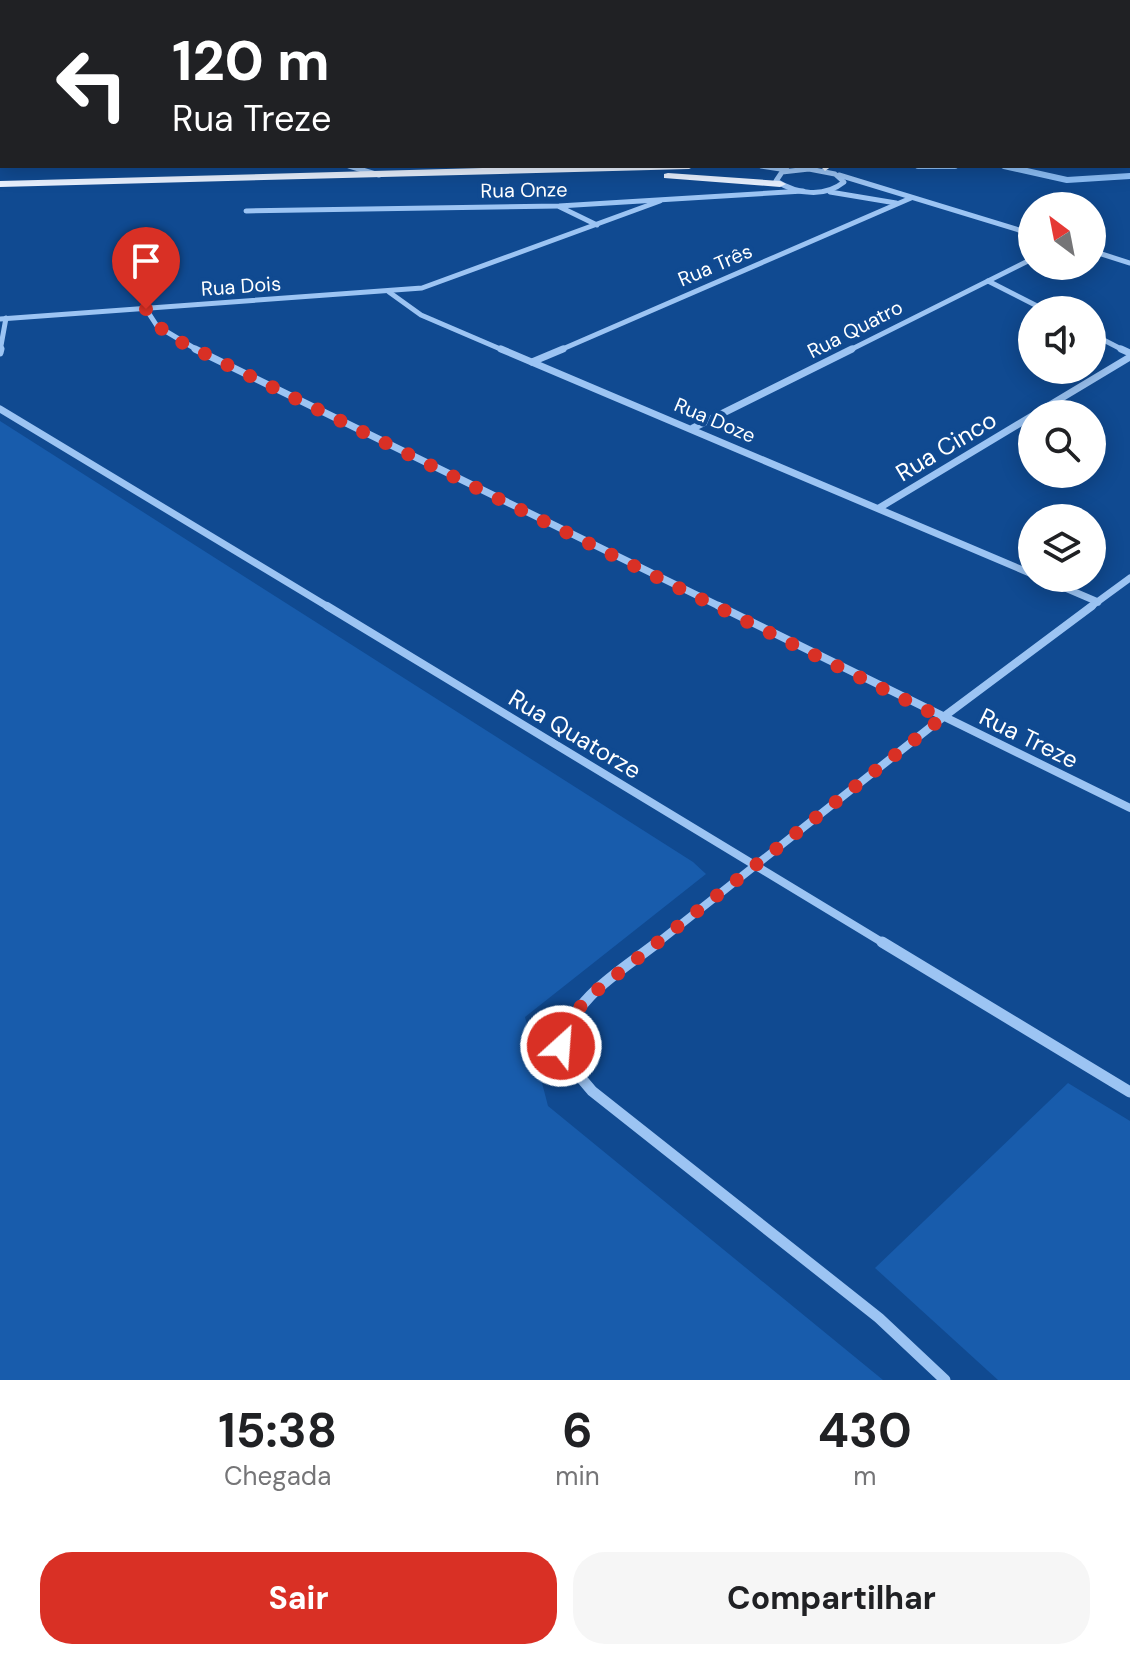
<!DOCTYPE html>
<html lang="pt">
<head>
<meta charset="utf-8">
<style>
  :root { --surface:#fff; --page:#f6f6f6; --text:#202124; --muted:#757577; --accent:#d93025 }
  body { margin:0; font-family:"DM Sans",sans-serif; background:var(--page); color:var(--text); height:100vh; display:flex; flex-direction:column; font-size:30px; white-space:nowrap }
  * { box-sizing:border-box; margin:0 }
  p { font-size:26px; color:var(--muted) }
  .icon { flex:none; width:44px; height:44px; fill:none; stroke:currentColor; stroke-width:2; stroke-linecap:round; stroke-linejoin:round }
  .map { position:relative; height:1380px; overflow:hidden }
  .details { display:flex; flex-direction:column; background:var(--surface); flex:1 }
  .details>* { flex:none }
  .top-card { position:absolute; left:0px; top:0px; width:1130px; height:168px; box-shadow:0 4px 20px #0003; background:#202124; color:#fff; overflow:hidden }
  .needle { width:52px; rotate:328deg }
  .tools { position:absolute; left:1018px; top:192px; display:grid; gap:16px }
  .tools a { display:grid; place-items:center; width:88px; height:88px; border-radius:50%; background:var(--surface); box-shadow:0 4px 20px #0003; font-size:40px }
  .pin { position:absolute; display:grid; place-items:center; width:68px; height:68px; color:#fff; margin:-82px -34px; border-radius:50% 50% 50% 0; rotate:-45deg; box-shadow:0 0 8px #0007 }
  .pin .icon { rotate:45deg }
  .me { position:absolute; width:88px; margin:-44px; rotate:26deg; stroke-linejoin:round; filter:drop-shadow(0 0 6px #0008) }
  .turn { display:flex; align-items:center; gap:28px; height:168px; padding:0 40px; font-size:36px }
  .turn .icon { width:104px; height:104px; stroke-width:2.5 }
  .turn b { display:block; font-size:56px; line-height:68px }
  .eta { display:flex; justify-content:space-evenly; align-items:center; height:136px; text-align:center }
  .eta b { font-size:48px; font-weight:700; line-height:56px }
  .cta { display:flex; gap:16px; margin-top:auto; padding:16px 40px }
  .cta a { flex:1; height:92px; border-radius:32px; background:var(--accent); color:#fff; font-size:32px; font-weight:700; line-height:92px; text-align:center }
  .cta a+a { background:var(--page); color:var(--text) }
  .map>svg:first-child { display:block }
</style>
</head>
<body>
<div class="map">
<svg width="1130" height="1380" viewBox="0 0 1130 1380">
  <rect width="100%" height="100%" fill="#104a91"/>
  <!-- green -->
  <g fill="#185cac">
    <polygon points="453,0 1130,0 1130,66 1128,2 450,2"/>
    <polygon points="0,421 693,862 706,874 525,1017 548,1106 883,1380 0,1380"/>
    <polygon points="1068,1083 1130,1121 1130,1380 998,1380 875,1268"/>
  </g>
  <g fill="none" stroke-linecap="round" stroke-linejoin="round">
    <!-- stream -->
    <g stroke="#8dbff7" stroke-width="6">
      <polyline points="918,166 955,166"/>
      <polyline points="1004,166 1067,180 1130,176"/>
    </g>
    <!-- minor-far4 -->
    <g stroke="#9cc4f3" stroke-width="4">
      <polyline points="119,2 146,0"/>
      <polyline points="381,2 384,0"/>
    </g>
    <!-- minor-far3 -->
    <g stroke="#9cc4f3" stroke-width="5">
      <polyline points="349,166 379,175"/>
      <polyline points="761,166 787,170"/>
      <path d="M809,169L835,174L844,182C824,198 797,194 776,181L782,172Z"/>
      <polyline points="839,175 1032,234"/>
      <polyline points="830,192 896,203"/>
      <polyline points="560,207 597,225"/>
      <polyline points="246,211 559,206 803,191"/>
      <polyline points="1092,251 1130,263"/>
      <polyline points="988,281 1045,310"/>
      <polyline points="389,292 421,315 505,351"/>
      <polyline points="146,309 157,326 199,351"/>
      <polyline points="0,319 422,288 660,201"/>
      <polyline points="1092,334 1125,351"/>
      <polyline points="0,351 6,318"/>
      <polyline points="558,351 911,198"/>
      <polyline points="848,351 1032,259"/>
    </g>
    <!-- minor-far2 -->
    <g stroke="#9cc4f3" stroke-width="7">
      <polyline points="195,349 723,608"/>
      <polyline points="501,349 1032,574"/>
      <polyline points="1121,349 1130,353"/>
      <polyline points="0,353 1,349"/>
      <polyline points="532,362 563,349"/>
      <polyline points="0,409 330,608"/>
      <polyline points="1035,414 1130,357"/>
      <polyline points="693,428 852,349"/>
      <polyline points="879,508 1032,416"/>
      <polyline points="1042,578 1098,602"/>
      <polyline points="1089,608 1130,578"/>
    </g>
    <!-- minor-far1 -->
    <g stroke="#9cc4f3" stroke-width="8">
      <polyline points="327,606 885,944"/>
      <polyline points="719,606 1130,808"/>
      <polyline points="656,944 942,718 1092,606"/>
    </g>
    <!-- minor -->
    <g stroke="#9cc4f3" stroke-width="11">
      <path d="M658,942C624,969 571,998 563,1044L570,1065L592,1091L879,1318L945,1380"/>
      <polyline points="882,942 1130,1092"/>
    </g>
    <!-- primary -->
    <g fill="#e8f1ff" fill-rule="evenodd">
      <rect x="1128" y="92" width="2" height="6"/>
      <polygon points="560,166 695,166 689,169 0,187 0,181"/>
      <polygon points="820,166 832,166 825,171"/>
      <polygon points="668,173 780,181 786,184 780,187 664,178 664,174"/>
    </g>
  </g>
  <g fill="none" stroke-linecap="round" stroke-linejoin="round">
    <!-- route -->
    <polyline stroke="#d93025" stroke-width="14" stroke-dasharray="0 25.2" points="146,309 165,333 181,342 942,718 591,995 567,1022 561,1046"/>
  </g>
  <g text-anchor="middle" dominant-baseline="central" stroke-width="8" stroke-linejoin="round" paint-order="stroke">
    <!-- far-street labels -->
    <g font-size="20" fill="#fff" stroke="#104a91">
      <text transform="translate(524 190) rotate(-1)">Rua Onze</text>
      <text transform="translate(715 265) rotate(-23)">Rua Três</text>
      <text transform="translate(241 286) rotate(-4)">Rua Dois</text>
      <text transform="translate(855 329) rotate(-27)">Rua Quatro</text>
      <text transform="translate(715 420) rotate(23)">Rua Doze</text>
    </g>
    <!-- street labels -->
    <g font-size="24" fill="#fff" stroke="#104a91">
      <text transform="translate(946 446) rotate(-31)">Rua Cinco</text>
      <text transform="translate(575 734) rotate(31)">Rua Quatorze</text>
      <text transform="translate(1029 738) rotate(26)">Rua Treze</text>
    </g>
  </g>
</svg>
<div class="tools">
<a><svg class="needle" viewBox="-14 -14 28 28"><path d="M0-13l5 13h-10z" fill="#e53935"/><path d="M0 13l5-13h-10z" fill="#757577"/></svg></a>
<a><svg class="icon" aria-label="sound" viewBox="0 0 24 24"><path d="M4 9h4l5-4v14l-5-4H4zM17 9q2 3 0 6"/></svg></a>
<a><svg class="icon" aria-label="search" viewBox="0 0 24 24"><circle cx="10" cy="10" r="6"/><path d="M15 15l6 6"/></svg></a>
<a><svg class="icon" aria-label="layers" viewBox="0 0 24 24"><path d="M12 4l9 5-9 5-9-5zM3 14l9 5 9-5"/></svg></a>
</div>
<div class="pin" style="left:146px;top:309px;background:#d93025"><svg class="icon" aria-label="arrive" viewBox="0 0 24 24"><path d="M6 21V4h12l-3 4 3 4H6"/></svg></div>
<svg class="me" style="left:561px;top:1046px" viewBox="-20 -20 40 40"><circle r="17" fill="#d93025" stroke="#fff" stroke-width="3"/><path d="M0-11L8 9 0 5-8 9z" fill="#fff"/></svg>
<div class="top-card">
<div class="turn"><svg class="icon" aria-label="left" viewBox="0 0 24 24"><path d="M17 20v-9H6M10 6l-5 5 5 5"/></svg><div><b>120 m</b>Rua Treze</div></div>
</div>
</div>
<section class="details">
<div class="eta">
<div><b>15:38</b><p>Chegada</p></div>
<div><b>6</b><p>min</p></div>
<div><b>430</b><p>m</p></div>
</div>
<div class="cta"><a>Sair</a><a>Compartilhar</a></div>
</section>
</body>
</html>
